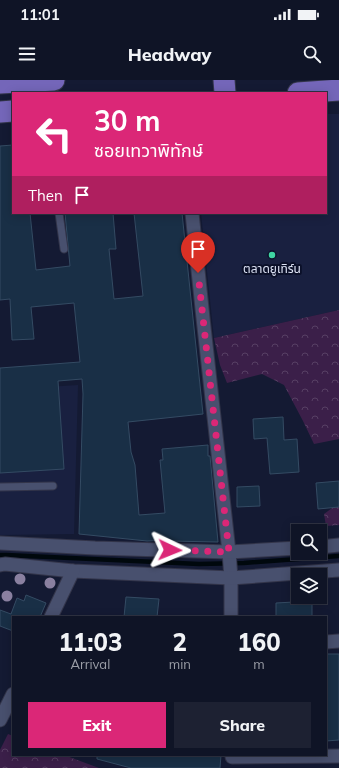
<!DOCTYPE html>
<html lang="en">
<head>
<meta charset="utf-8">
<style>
  :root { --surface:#0f1426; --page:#1d2132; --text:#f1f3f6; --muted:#9b9ea7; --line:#2f3343; --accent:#db2777 }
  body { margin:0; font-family:Mulish,"Noto Sans Thai",sans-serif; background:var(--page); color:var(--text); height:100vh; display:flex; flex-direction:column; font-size:15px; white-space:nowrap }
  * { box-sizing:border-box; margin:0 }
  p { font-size:13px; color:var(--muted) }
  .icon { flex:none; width:22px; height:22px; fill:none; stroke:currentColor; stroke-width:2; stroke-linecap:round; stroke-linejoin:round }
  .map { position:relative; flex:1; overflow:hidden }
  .side { position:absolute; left:12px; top:536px; width:315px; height:140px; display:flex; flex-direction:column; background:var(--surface); border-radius:0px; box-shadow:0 2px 10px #0003,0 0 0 1px var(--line) }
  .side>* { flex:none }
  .banner { position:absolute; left:12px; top:12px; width:315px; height:122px; border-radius:0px; box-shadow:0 2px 10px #0003,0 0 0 1px var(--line); background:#db2777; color:#fff; overflow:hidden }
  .buttons { position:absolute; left:291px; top:444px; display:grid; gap:8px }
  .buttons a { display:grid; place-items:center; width:36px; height:36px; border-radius:0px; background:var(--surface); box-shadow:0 2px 10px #0003,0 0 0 1px var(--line); font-size:20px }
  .pin { position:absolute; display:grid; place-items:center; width:34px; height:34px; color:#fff; margin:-41px -17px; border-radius:50% 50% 50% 0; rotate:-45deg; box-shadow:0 0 4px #0007 }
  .pin .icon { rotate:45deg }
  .me { position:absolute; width:44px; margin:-22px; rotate:92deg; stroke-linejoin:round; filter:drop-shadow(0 0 3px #0008) }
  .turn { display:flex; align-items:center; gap:14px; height:84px; padding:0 16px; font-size:18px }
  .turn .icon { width:52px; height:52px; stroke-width:2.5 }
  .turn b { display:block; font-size:28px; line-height:34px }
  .then { display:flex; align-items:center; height:38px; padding:0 16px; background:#0003; gap:8px; font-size:15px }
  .eta { display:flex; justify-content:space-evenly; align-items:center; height:68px; text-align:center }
  .eta b { font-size:24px; font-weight:800; line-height:28px }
  .cta { display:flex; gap:8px; margin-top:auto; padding:8px 16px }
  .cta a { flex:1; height:46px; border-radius:0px; background:var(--accent); color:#fff; font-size:16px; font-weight:800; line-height:46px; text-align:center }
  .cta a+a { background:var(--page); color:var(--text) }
  .status { display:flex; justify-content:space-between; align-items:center; height:28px; padding:0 20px; background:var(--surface); direction:ltr }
  .status svg { height:11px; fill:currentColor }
  header { display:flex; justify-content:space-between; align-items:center; height:52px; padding:0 16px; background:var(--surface); font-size:18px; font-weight:800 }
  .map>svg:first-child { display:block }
</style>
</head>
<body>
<div class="status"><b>11:01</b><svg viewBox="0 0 49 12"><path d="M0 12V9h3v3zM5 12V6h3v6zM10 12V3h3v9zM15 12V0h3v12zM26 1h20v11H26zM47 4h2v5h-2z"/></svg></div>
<header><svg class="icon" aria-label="menu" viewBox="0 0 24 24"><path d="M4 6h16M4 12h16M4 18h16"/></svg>Headway<svg class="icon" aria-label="search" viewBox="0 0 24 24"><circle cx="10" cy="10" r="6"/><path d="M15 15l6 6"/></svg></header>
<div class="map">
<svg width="339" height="688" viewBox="0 0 339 688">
  <defs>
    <pattern id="forest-crowns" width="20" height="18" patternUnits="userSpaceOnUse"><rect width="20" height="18" fill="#3b1f49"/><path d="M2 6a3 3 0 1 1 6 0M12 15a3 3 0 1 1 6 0" fill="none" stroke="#573f64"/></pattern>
  </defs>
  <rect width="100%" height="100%" fill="#141a33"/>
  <!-- built -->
  <g fill="#192040">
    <polygon points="326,34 339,34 339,230 214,258 201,133 326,133"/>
    <polygon points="78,305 74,454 0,455 0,310"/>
  </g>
  <!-- forest -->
  <g fill="url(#forest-crowns)">
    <polygon points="339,230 339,359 314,364 303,341 284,305 262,294 227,303 220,285 214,258"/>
    <polygon points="339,423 339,445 326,446 324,434"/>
    <polygon points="8,654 13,656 13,675 64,675 99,688 0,688 0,670"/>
  </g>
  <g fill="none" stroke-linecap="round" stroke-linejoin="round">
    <!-- stream -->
    <polyline stroke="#00080d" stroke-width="4.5" points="0,475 6,475 199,484 244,483 339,476"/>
  </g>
  <!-- building -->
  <g fill="#192f46" stroke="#344b63">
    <polygon points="13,65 13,133 30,133 36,190 70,186 65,133 113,133 116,169 109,169 114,219 143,216 134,133 182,133 203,334 128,342 131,372 135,385 139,435 165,433 160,380 163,380 162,369 208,365 208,376 210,376 218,462 168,461 167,460 147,461 79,454 83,314 82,299 58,301 64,389 0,393 0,288 80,282 74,223 31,227 34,259 12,260 10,219 0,220 0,66"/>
    <polygon points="283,337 284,360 297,359 299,392 270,394 267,358 254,359 253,339"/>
    <polygon points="339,401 339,427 318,429 316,403"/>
    <polygon points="259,406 260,426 237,427 237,407"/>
    <polygon points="26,515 46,523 40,537 13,537 13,551 0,546 0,530 11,534 17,518 24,521"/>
    <polygon points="126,517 159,519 157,537 124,537"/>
    <polygon points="312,521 312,537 276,537 276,523"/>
    <polygon points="326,574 339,574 339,660 326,661"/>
    <polygon points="97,675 221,675 220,688 131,688 97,679"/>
  </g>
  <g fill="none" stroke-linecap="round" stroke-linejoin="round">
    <defs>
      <g id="service">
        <polyline points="59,133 64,169"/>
        <polyline points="0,407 53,406"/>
      </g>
      <g id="minor">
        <polyline points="192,133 203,238 229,472 231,498 231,537"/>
        <polyline points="0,463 95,468 229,472 298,468"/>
        <polyline points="320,467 339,465"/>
        <polyline points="0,485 5,484 73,491 231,498 339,490"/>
        <polyline points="51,537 73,491"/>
        <polyline points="326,562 339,561"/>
        <polyline points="0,640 13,614"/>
        <polyline points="232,677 339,676"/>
      </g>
      <g id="primary">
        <polyline points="224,0 225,13"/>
        <polyline points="0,3 54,0"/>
        <polyline points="298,13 339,10"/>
        <polyline points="0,32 13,31"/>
      </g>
    </defs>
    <!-- service casing -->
    <use href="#service" stroke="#33354a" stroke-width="9"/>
    <!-- minor casing -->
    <use href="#minor" stroke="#33354a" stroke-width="15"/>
    <!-- primary casing -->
    <use href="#primary" stroke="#33354a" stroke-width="23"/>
    <!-- service -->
    <use href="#service" stroke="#48506e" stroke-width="7"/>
    <!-- minor -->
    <use href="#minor" stroke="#48506e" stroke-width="13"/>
    <!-- primary -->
    <use href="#primary" stroke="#7466b9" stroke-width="21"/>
  </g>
  <!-- trees -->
  <g fill="#8a80a0">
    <circle cx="20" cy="499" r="5.5"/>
    <circle cx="50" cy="503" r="5.5"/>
    <circle cx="7" cy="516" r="5.5"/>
  </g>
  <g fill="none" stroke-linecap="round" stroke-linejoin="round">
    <!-- route -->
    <polyline stroke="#db2777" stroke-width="7" stroke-dasharray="0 12.6" points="170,470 229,472 198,193"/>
  </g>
  <!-- markers -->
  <circle fill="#3fd4a2" stroke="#0b1029" stroke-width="1.5" cx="272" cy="175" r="4"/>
  <g text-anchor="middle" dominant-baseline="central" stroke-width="4" stroke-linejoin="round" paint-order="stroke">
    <!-- poi labels -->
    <g font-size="12" fill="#dde3f5" stroke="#0b1029">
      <text x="272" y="188">ตลาดยูเทิร์น</text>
    </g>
  </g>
</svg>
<div class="buttons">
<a><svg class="icon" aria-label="search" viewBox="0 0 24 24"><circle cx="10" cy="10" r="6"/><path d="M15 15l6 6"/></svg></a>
<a><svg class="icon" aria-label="layers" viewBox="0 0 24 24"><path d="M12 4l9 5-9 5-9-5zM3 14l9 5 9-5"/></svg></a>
</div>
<div class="pin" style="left:198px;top:193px;background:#d93025"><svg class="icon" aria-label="arrive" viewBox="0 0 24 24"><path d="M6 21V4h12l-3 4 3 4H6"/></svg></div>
<svg class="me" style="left:170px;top:470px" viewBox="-20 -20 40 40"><path d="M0-17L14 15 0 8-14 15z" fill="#db2777" stroke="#fff" stroke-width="4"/></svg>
<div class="banner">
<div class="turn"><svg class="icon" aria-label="left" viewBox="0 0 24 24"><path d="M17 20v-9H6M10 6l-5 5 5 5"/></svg><div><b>30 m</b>ซอยเทวาพิทักษ์</div></div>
<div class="then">Then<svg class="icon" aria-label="arrive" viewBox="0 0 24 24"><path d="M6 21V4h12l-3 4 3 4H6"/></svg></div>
</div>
<section class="side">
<div class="eta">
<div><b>11:03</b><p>Arrival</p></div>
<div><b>2</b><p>min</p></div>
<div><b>160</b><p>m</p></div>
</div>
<div class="cta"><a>Exit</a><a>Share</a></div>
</section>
</div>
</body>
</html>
